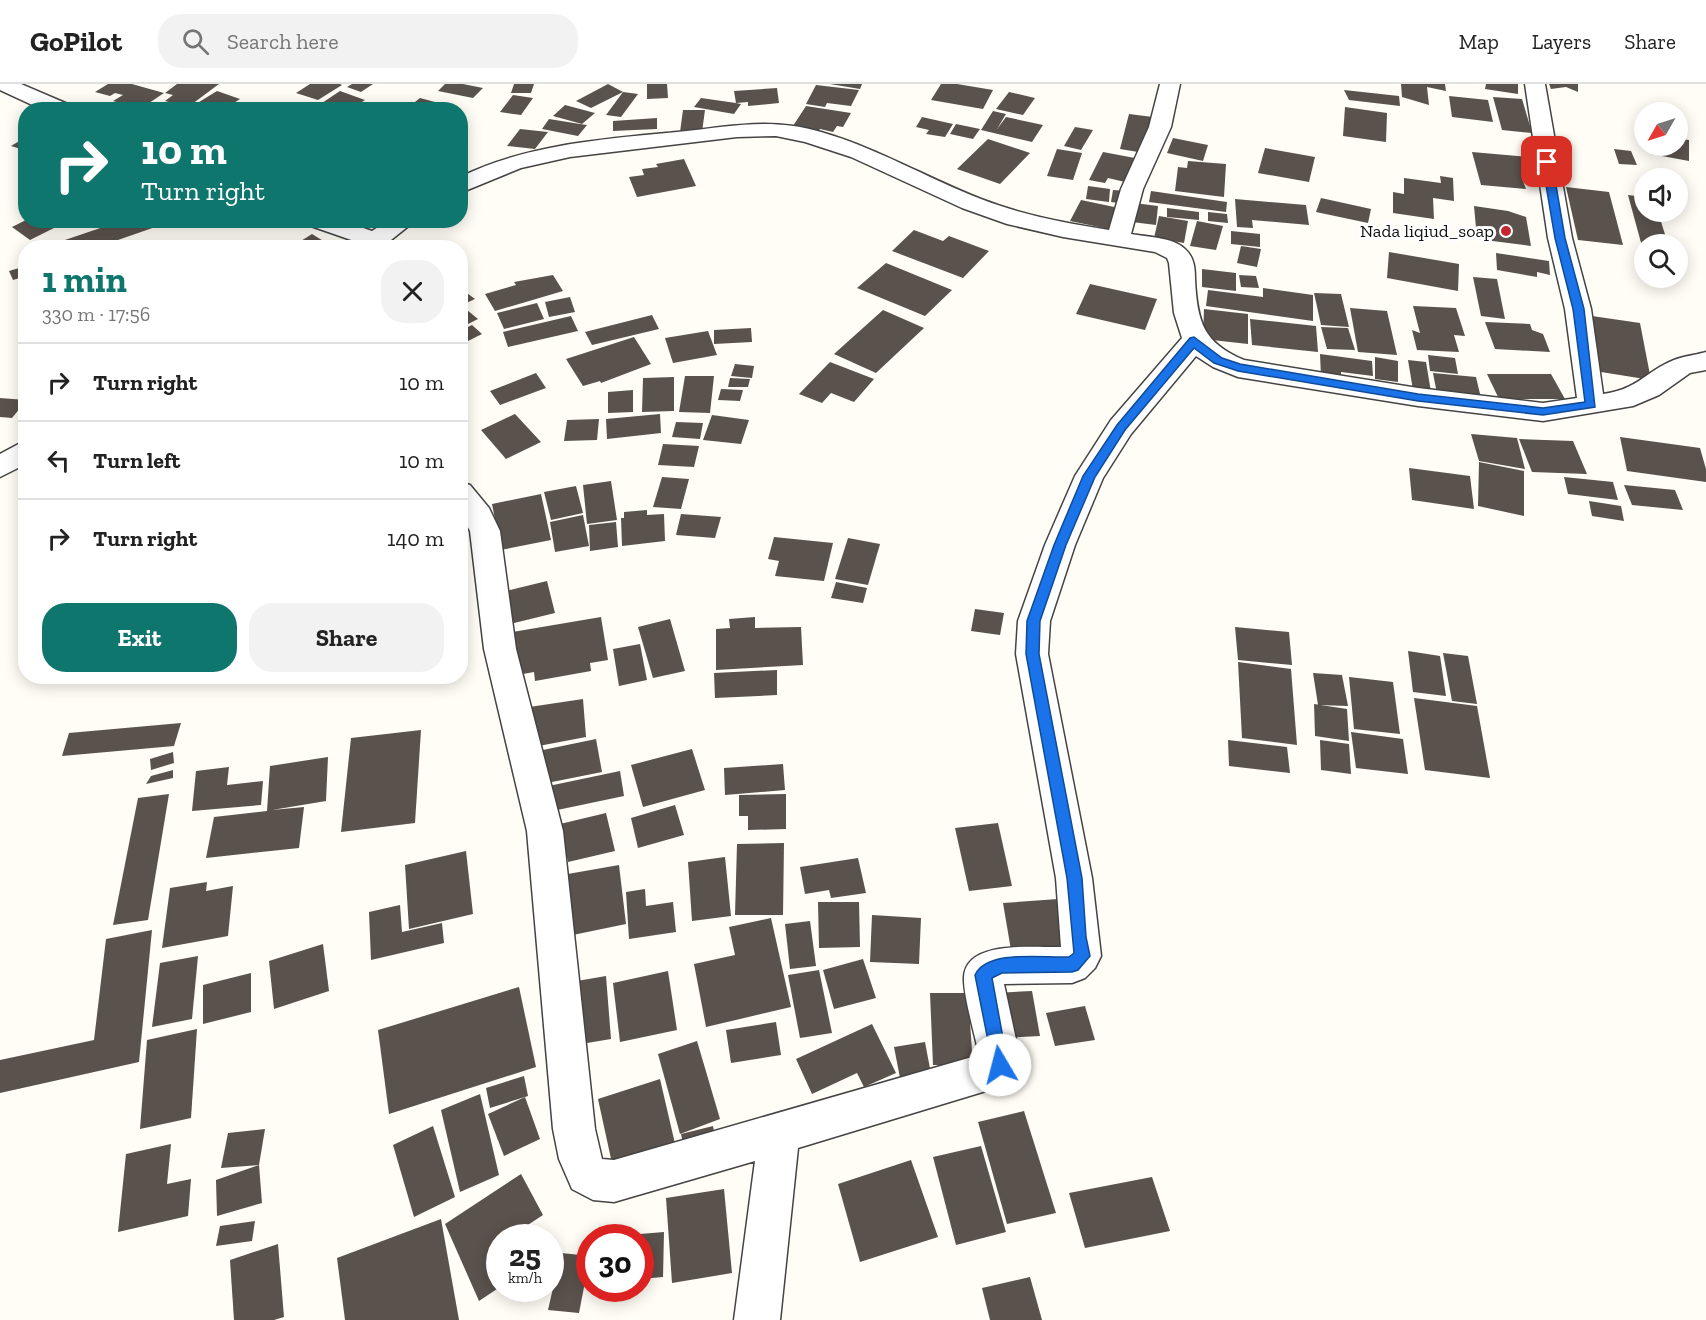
<!DOCTYPE html>
<html lang="en">
<head>
<meta charset="utf-8">
<style>
  :root { --surface:#fff; --page:#f2f2f2; --text:#222; --muted:#767676; --line:#e0e0e0; --accent:#0f766e }
  body { margin:0; font-family:"Zilla Slab",serif; background:var(--page); color:var(--text); height:100vh; display:flex; flex-direction:column; font-size:22px; white-space:nowrap }
  * { box-sizing:border-box; margin:0 }
  p { font-size:20px; color:var(--muted) }
  .icon { flex:none; width:33px; height:33px; fill:none; stroke:currentColor; stroke-width:2; stroke-linecap:round; stroke-linejoin:round }
  .map { position:relative; flex:1; overflow:hidden }
  .side { position:absolute; left:18px; top:156px; width:450px; height:444px; display:flex; flex-direction:column; background:var(--surface); border-radius:24px; box-shadow:0 3px 15px #0003 }
  .side>* { flex:none }
  .guide { position:absolute; left:18px; top:18px; width:450px; height:126px; border-radius:24px; box-shadow:0 3px 15px #0003; background:#0f766e; color:#fff; overflow:hidden }
  .needle { width:39px; rotate:231deg }
  .buttons { position:absolute; left:1634px; top:18px; display:grid; gap:12px }
  .buttons a { display:grid; place-items:center; width:54px; height:54px; border-radius:50%; background:var(--surface); box-shadow:0 3px 15px #0003; font-size:30px }
  .speed { position:absolute; left:486px; top:1140px; display:flex; gap:12px; font-size:30px; font-weight:700; text-align:center }
  .speed>* { display:grid; place-content:center; width:78px; height:78px; border-radius:50%; background:var(--surface); box-shadow:0 3px 15px #0003; line-height:1 }
  .speed small { font-size:15px; font-weight:400 }
  .speed .limit { border:9px solid #d22; background:#fff; color:#111 }
  .pin { position:absolute; display:grid; place-items:center; width:51px; height:51px; color:#fff; margin:-26px; border-radius:12px; box-shadow:0 3px 9px #0006 }
  .me { position:absolute; width:66px; margin:-33px; rotate:352deg; stroke-linejoin:round; filter:drop-shadow(0 0 4px #0008) }
  .turn { display:flex; align-items:center; gap:21px; height:126px; padding:0 24px; font-size:27px }
  .turn .icon { width:78px; height:78px; stroke-width:2.5 }
  .turn b { display:block; font-size:42px; line-height:51px }
  .round { display:grid; place-items:center; flex:none; width:63px; height:63px; border-radius:24px; background:var(--page) }
  .summary { display:flex; align-items:center; justify-content:space-between; height:102px; padding:0 24px }
  h1 { font-size:36px; font-weight:700; line-height:45px; color:var(--accent) }
  .cta { display:flex; gap:12px; margin-top:auto; padding:12px 24px }
  .cta a { flex:1; height:69px; border-radius:24px; background:var(--accent); color:#fff; font-size:24px; font-weight:700; line-height:69px; text-align:center }
  .cta a+a { background:var(--page); color:var(--text) }
  ul { padding:0; list-style:none }
  li { display:flex; align-items:center; gap:18px; height:78px; padding:0 24px; border-top:2px solid var(--line) }
  li div { flex:1 }
  li b { display:block; font-size:22px }
  li em { font-style:normal }
  header { display:flex; align-items:center; gap:36px; box-sizing:border-box; height:84px; padding:0 30px; background:var(--surface); border-bottom:2px solid var(--line) }
  header strong { font-size:28px }
  nav { display:flex; gap:33px; margin-inline-start:auto; font-size:21px }
  .search { width:420px; height:54px; background:var(--page); display:flex; align-items:center; gap:15px; box-sizing:border-box; padding:0 21px; border-radius:24px; color:var(--muted); font-size:22px }
  .map>svg:first-child { display:block }
</style>
</head>
<body>
<header>
<strong>GoPilot</strong>
<div class="search"><svg class="icon" aria-label="search" viewBox="0 0 24 24"><circle cx="10" cy="10" r="6"/><path d="M15 15l6 6"/></svg>Search here</div>
<nav><a>Map</a><a>Layers</a><a>Share</a></nav>
</header>
<div class="map">
<svg width="1706" height="1236" viewBox="0 0 1706 1236">
  <rect width="100%" height="100%" fill="#fffdf5"/>
  <!-- building -->
  <g fill="#5a524d">
    <polygon points="108,0 132,0 164,9 140,25 113,17 123,11 115,9 110,12 95,8"/>
    <polygon points="177,0 219,0 188,23 165,17 173,11 165,9"/>
    <polygon points="310,0 340,0 342,1 318,16 296,9"/>
    <polygon points="352,0 373,0 361,8 347,3"/>
    <polygon points="445,0 463,0 483,4 473,14 438,7"/>
    <polygon points="514,0 534,0 531,9 511,9"/>
    <polygon points="608,0 623,8 591,24 576,17"/>
    <polygon points="647,0 667,0 668,14 647,15"/>
    <polygon points="830,0 862,0 860,5"/>
    <polygon points="941,0 957,0 993,6 983,25 931,16"/>
    <polygon points="1401,0 1445,0 1446,7 1427,3 1429,21 1402,13"/>
    <polygon points="1486,0 1518,0 1518,10 1485,5"/>
    <polygon points="1549,0 1578,0 1578,8 1566,3 1551,5"/>
    <polygon points="816,1 859,6 851,22 827,19 825,23 806,20"/>
    <polygon points="777,4 779,19 748,22 748,18 736,19 734,7"/>
    <polygon points="1344,6 1399,12 1400,22 1349,16"/>
    <polygon points="217,7 240,15 223,26 191,23"/>
    <polygon points="340,7 365,16 350,26 333,26 319,21"/>
    <polygon points="623,8 638,10 621,33 606,31"/>
    <polygon points="1009,8 1035,14 1023,31 996,25"/>
    <polygon points="513,11 533,14 521,31 500,28"/>
    <polygon points="1449,12 1488,16 1493,38 1452,33"/>
    <polygon points="1493,13 1522,15 1532,49 1502,46"/>
    <polygon points="420,14 461,25 461,26 405,26"/>
    <polygon points="701,14 736,19 741,20 734,30 694,23"/>
    <polygon points="246,19 261,25 261,26 236,26"/>
    <polygon points="565,21 595,29 582,40 553,32"/>
    <polygon points="806,22 851,29 843,43 837,42 833,48 820,45 817,49 791,45"/>
    <polygon points="1345,23 1387,29 1386,58 1343,52"/>
    <polygon points="683,26 705,26 702,48 680,48"/>
    <polygon points="993,27 1006,30 997,45 1006,33 1043,41 1032,58 981,46"/>
    <polygon points="1129,30 1153,33 1144,69 1120,65"/>
    <polygon points="922,33 953,40 945,53 926,50 929,46 916,43"/>
    <polygon points="657,34 657,45 613,47 613,37"/>
    <polygon points="549,35 580,40 587,41 578,52 542,45"/>
    <polygon points="956,40 980,45 973,55 950,50"/>
    <polygon points="1075,43 1093,46 1081,66 1064,62"/>
    <polygon points="520,45 548,48 535,65 507,62"/>
    <polygon points="26,53 24,66 11,62"/>
    <polygon points="1173,54 1208,61 1203,77 1167,69"/>
    <polygon points="1677,54 1689,56 1689,77 1651,70 1652,62 1677,62"/>
    <polygon points="988,55 1030,69 1000,100 957,85"/>
    <polygon points="1265,64 1315,73 1309,98 1258,89"/>
    <polygon points="1057,65 1082,69 1073,96 1047,92"/>
    <polygon points="1614,65 1631,67 1637,81 1619,80"/>
    <polygon points="1103,68 1140,75 1129,99 1108,94 1105,99 1089,96"/>
    <polygon points="1472,68 1530,73 1539,98 1523,97 1526,105 1481,101"/>
    <polygon points="684,75 696,102 637,113 629,93 644,91 642,85 658,83 656,80"/>
    <polygon points="1188,77 1226,80 1224,113 1175,107 1178,83 1187,84"/>
    <polygon points="1440,92 1453,94 1454,117 1433,114 1434,135 1393,129 1393,108 1404,110 1404,94 1441,99"/>
    <polygon points="1088,102 1110,105 1109,118 1086,115"/>
    <polygon points="1566,103 1609,108 1623,161 1578,156"/>
    <polygon points="1113,106 1128,107 1126,120 1111,118"/>
    <polygon points="1151,107 1227,118 1226,128 1149,118"/>
    <polygon points="1628,111 1644,113 1644,128 1658,128 1668,160 1644,160 1643,166"/>
    <polygon points="1321,114 1371,125 1368,139 1316,128"/>
    <polygon points="1235,115 1306,121 1309,141 1252,136 1253,144 1237,143"/>
    <polygon points="1081,116 1119,124 1109,145 1070,137"/>
    <polygon points="1134,119 1158,122 1156,141 1132,138"/>
    <polygon points="1474,122 1508,127 1526,133 1531,162 1477,155"/>
    <polygon points="1167,124 1199,128 1199,136 1167,133"/>
    <polygon points="1208,128 1227,130 1228,139 1208,137"/>
    <polygon points="1159,132 1188,137 1184,159 1154,154"/>
    <polygon points="26,136 70,136 30,156 12,143"/>
    <polygon points="124,136 157,136 161,141 95,164 66,164 62,157"/>
    <polygon points="1197,137 1223,142 1216,166 1190,162"/>
    <polygon points="914,146 943,157 949,152 989,167 963,194 892,167"/>
    <polygon points="1231,147 1260,150 1260,163 1231,160"/>
    <polygon points="312,150 325,158 316,164 293,162"/>
    <polygon points="1241,162 1261,165 1257,183 1237,179"/>
    <polygon points="1389,168 1459,180 1458,207 1387,194"/>
    <polygon points="1496,169 1549,177 1550,191 1537,188 1537,193 1497,186"/>
    <polygon points="886,179 952,206 925,232 857,204"/>
    <polygon points="26,182 26,192 13,196 9,187"/>
    <polygon points="1202,185 1236,189 1236,207 1202,203"/>
    <polygon points="553,191 563,207 495,227 485,210 516,201 514,198"/>
    <polygon points="1239,191 1256,192 1259,204 1241,203"/>
    <polygon points="1473,193 1497,195 1505,235 1481,232"/>
    <polygon points="1090,200 1157,215 1145,246 1076,230"/>
    <polygon points="460,204 475,215 460,222"/>
    <polygon points="1263,204 1313,211 1313,237 1206,222 1208,206 1263,213"/>
    <polygon points="1314,209 1341,210 1349,243 1321,241"/>
    <polygon points="570,213 575,228 549,233 545,218"/>
    <polygon points="537,219 544,235 504,245 497,229"/>
    <polygon points="1413,222 1456,224 1465,252 1454,251 1459,268 1417,266 1412,246 1420,249"/>
    <polygon points="1350,224 1387,227 1397,271 1358,268"/>
    <polygon points="1204,225 1248,230 1248,260 1203,255"/>
    <polygon points="467,226 478,235 460,244 460,230"/>
    <polygon points="883,226 924,244 876,289 834,270"/>
    <polygon points="652,231 659,245 592,261 585,248"/>
    <polygon points="571,232 578,247 508,263 503,248"/>
    <polygon points="1592,232 1640,239 1651,296 1601,288"/>
    <polygon points="1250,235 1316,242 1318,268 1252,261"/>
    <polygon points="1485,238 1530,240 1532,246 1543,250 1550,268 1495,265"/>
    <polygon points="472,241 482,250 460,261 460,247"/>
    <polygon points="1321,243 1348,244 1355,266 1327,265"/>
    <polygon points="751,244 752,258 714,260 714,246"/>
    <polygon points="708,247 717,271 673,279 665,254"/>
    <polygon points="634,253 651,280 601,299 600,297 583,302 566,275"/>
    <polygon points="1320,270 1372,277 1373,292 1341,288 1341,295 1321,293"/>
    <polygon points="1428,271 1455,274 1458,290 1430,287"/>
    <polygon points="1375,273 1398,277 1398,298 1375,295"/>
    <polygon points="1408,276 1426,278 1431,308 1413,306"/>
    <polygon points="830,278 874,295 854,318 831,309 822,319 799,310"/>
    <polygon points="735,280 754,282 752,294 731,292"/>
    <polygon points="536,289 546,304 500,321 490,307"/>
    <polygon points="1433,289 1476,293 1481,314 1437,310"/>
    <polygon points="1487,290 1551,290 1565,315 1499,315"/>
    <polygon points="685,292 714,292 710,329 679,328"/>
    <polygon points="674,293 674,327 642,328 643,294"/>
    <polygon points="730,294 750,295 748,303 728,303"/>
    <polygon points="721,305 743,306 740,317 718,316"/>
    <polygon points="633,306 633,328 608,329 608,308"/>
    <polygon points="0,314 26,316 26,317 12,334 0,333"/>
    <polygon points="515,330 541,358 506,375 481,346"/>
    <polygon points="660,330 661,349 607,355 606,335"/>
    <polygon points="712,331 749,336 741,360 703,356"/>
    <polygon points="599,335 597,356 564,357 567,336"/>
    <polygon points="676,338 703,339 700,355 672,353"/>
    <polygon points="1471,350 1517,354 1525,385 1479,377"/>
    <polygon points="1620,353 1700,364 1706,385 1706,398 1627,387"/>
    <polygon points="1519,355 1573,357 1587,390 1532,388"/>
    <polygon points="663,360 699,362 694,383 658,381"/>
    <polygon points="1479,378 1524,387 1524,432 1478,422"/>
    <polygon points="1409,384 1470,392 1474,425 1412,416"/>
    <polygon points="662,393 689,395 681,425 653,423"/>
    <polygon points="1564,393 1613,398 1618,416 1568,410"/>
    <polygon points="611,397 617,436 587,440 583,401"/>
    <polygon points="1624,401 1675,406 1683,426 1632,421"/>
    <polygon points="576,402 583,429 551,436 544,408"/>
    <polygon points="541,410 551,456 501,466 492,420"/>
    <polygon points="1589,417 1621,422 1624,437 1592,432"/>
    <polygon points="647,426 647,431 664,430 665,457 622,462 621,434 624,434 624,428"/>
    <polygon points="681,430 721,433 715,454 676,451"/>
    <polygon points="583,431 589,462 555,468 550,438"/>
    <polygon points="616,438 618,463 590,467 589,441"/>
    <polygon points="774,453 833,459 824,497 775,492 779,477 768,475"/>
    <polygon points="848,454 880,460 868,501 835,495"/>
    <polygon points="547,497 555,529 506,541 498,509"/>
    <polygon points="836,498 867,504 863,519 831,514"/>
    <polygon points="975,525 1004,529 1000,551 971,547"/>
    <polygon points="601,533 608,576 590,579 591,587 535,597 534,588 512,592 507,549"/>
    <polygon points="755,533 755,544 801,543 803,581 716,586 716,545 730,544 729,535"/>
    <polygon points="670,535 685,587 653,594 638,543"/>
    <polygon points="1235,543 1289,548 1292,581 1238,576"/>
    <polygon points="640,560 647,596 619,602 613,565"/>
    <polygon points="1408,567 1440,572 1446,612 1413,608"/>
    <polygon points="1443,569 1468,572 1477,620 1452,617"/>
    <polygon points="1238,578 1291,585 1297,661 1242,654"/>
    <polygon points="777,586 777,611 715,614 714,589"/>
    <polygon points="1313,589 1342,591 1348,622 1318,621"/>
    <polygon points="1349,593 1393,598 1400,650 1354,645"/>
    <polygon points="1414,614 1477,622 1490,694 1425,686"/>
    <polygon points="583,615 586,653 528,664 516,625"/>
    <polygon points="1314,620 1347,625 1349,657 1315,652"/>
    <polygon points="181,639 174,662 62,672 69,649"/>
    <polygon points="421,646 415,739 341,748 351,654"/>
    <polygon points="1351,648 1403,655 1408,690 1356,684"/>
    <polygon points="596,655 602,688 542,700 538,667"/>
    <polygon points="1228,656 1287,663 1290,689 1229,682"/>
    <polygon points="1320,656 1349,660 1351,690 1321,686"/>
    <polygon points="692,665 705,706 643,723 631,681"/>
    <polygon points="173,668 174,679 151,686 150,675"/>
    <polygon points="328,673 326,717 272,726 304,723 299,764 206,774 214,733 267,727 270,682"/>
    <polygon points="783,680 785,706 725,711 724,684"/>
    <polygon points="229,683 227,701 263,697 261,721 192,727 196,687"/>
    <polygon points="173,686 173,694 146,700 151,692"/>
    <polygon points="620,687 624,712 543,729 539,704"/>
    <polygon points="169,710 148,836 113,841 138,714"/>
    <polygon points="786,710 786,745 748,746 748,732 739,732 739,711"/>
    <polygon points="675,721 684,751 638,764 631,734"/>
    <polygon points="606,729 615,767 568,778 560,740"/>
    <polygon points="998,739 1012,802 969,807 955,744"/>
    <polygon points="784,759 783,831 735,831 737,760"/>
    <polygon points="466,767 473,830 409,845 405,781"/>
    <polygon points="725,773 731,832 692,837 688,778"/>
    <polygon points="858,774 866,809 831,814 829,806 805,810 800,783"/>
    <polygon points="619,781 626,840 568,852 562,791"/>
    <polygon points="207,798 206,807 233,802 228,852 162,864 170,804"/>
    <polygon points="645,805 646,822 673,818 676,848 629,855 626,808"/>
    <polygon points="1058,815 1070,874 1013,878 1003,819"/>
    <polygon points="818,818 859,818 860,863 819,864"/>
    <polygon points="400,821 402,848 442,839 444,859 371,876 369,828"/>
    <polygon points="872,831 921,834 919,880 870,878"/>
    <polygon points="771,834 791,923 706,943 694,880 735,871 729,843"/>
    <polygon points="810,837 816,882 790,885 785,840"/>
    <polygon points="152,846 139,978 0,1009 0,976 94,956 106,855"/>
    <polygon points="323,860 329,907 274,925 269,877"/>
    <polygon points="198,872 192,935 152,943 160,879"/>
    <polygon points="863,875 876,914 834,925 823,886"/>
    <polygon points="819,886 832,949 800,954 788,891"/>
    <polygon points="668,887 677,946 620,958 613,899"/>
    <polygon points="251,889 251,928 203,940 203,901"/>
    <polygon points="606,892 611,955 575,961 571,898"/>
    <polygon points="519,903 536,983 389,1030 378,946"/>
    <polygon points="1032,907 1040,952 1001,954 995,909"/>
    <polygon points="930,909 968,909 973,981 933,981"/>
    <polygon points="1085,922 1095,956 1055,962 1046,929"/>
    <polygon points="776,938 781,971 731,979 726,946"/>
    <polygon points="872,940 896,989 864,1003 857,989 812,1010 796,975"/>
    <polygon points="197,945 191,1034 140,1045 147,956"/>
    <polygon points="697,957 720,1035 680,1050 658,970"/>
    <polygon points="925,958 932,995 901,999 894,963"/>
    <polygon points="524,992 528,1012 490,1024 486,1004"/>
    <polygon points="660,995 676,1064 613,1084 598,1015"/>
    <polygon points="480,1010 499,1091 460,1108 441,1026"/>
    <polygon points="525,1013 540,1055 504,1072 488,1030"/>
    <polygon points="1024,1027 1056,1129 1007,1140 978,1038"/>
    <polygon points="433,1042 455,1113 414,1133 393,1061"/>
    <polygon points="713,1042 717,1062 685,1069 681,1050"/>
    <polygon points="265,1045 259,1081 221,1084 228,1049"/>
    <polygon points="171,1060 167,1100 191,1095 188,1132 118,1148 126,1070"/>
    <polygon points="981,1062 1006,1148 956,1161 933,1073"/>
    <polygon points="911,1076 938,1153 860,1178 838,1100"/>
    <polygon points="259,1081 262,1119 217,1132 216,1096"/>
    <polygon points="521,1090 543,1131 508,1154 500,1154 500,1203 479,1217 445,1140"/>
    <polygon points="1152,1093 1170,1147 1085,1164 1069,1109"/>
    <polygon points="724,1105 732,1189 672,1199 666,1114"/>
    <polygon points="441,1135 459,1236 345,1236 337,1174"/>
    <polygon points="255,1137 252,1157 216,1162 220,1142"/>
    <polygon points="664,1148 663,1193 640,1195 640,1154 616,1152"/>
    <polygon points="278,1160 284,1233 274,1236 234,1236 230,1176"/>
    <polygon points="561,1169 590,1172 579,1229 548,1226"/>
    <polygon points="1030,1193 1042,1236 990,1236 982,1204"/>
  </g>
  <g fill="none" stroke-linecap="round" stroke-linejoin="round">
    <defs>
      <g id="minor">
        <polygon points="0,0 21,0 70,21 72,26 43,26 0,6"/>
        <path d="M1160,0H1180L1171,43L1143,105L1131,150C1147,153 1173,153 1185,165C1194,173 1195,184 1195,195C1197,237 1203,259 1244,276L1418,304L1543,319L1577,314L1565,225L1548,154L1525,0H1545L1572,154L1591,225L1603,310C1639,305 1646,287 1674,276C1684,272 1696,271 1706,268V286L1690,289L1659,311L1633,322L1543,337L1418,322L1238,293L1213,283L1196,272L1131,350L1103,394L1075,461L1050,537L1048,570L1092,794L1101,872L1095,884L1085,894L1072,899L1004,900L1020,974V981L1009,1000L798,1064L780,1236H734L755,1077L614,1118L593,1116L572,1105L559,1075L553,1045L527,747L484,565L470,447L460,428V398L470,401L489,424L500,447L516,565L563,747L595,1045L602,1075L614,1076L979,971C975,950 963,912 964,893C966,855 1036,864 1061,863L1056,794L1016,570L1018,537L1045,461L1075,392L1111,336L1182,254L1174,229L1169,179L1167,174L1155,168L1063,153L1007,140L962,124L851,73L805,58L776,52L737,53L570,73L521,84L460,109V93C528,60 604,55 677,48C730,43 769,33 821,48C877,64 927,94 981,115C1022,131 1065,139 1109,146L1121,105L1149,43Z"/>
        <polygon points="305,136 340,136 372,147 389,136 416,136 381,164 352,164 357,158 308,141"/>
        <polygon points="26,356 26,380 0,393 0,370"/>
      </g>
    </defs>
    <!-- minor casing -->
    <use href="#minor" stroke="#444" stroke-width="3"/>
    <!-- minor -->
    <use href="#minor" fill="#fff" fill-rule="evenodd"/>
  </g>
  <!-- route -->
  <path fill="#1a73e8" stroke="#114b97" stroke-width="1.5" d="M1547,75L1552,78L1565,154L1584,225L1595,323L1543,331L1418,317L1238,287L1214,279L1194,264L1125,346L1095,393L1066,461L1040,537L1039,570L1082,794L1086,853L1090,872L1078,886L1072,888L1002,889L992,894L1008,981L1006,987L1000,989L994,987L975,891C987,865 1044,874 1069,873L1074,869L1067,794L1026,570L1027,537L1054,461L1083,392L1117,341L1190,254L1194,253L1222,274L1240,280L1418,310L1543,324L1585,318L1573,225L1555,154L1542,78Z"/>
  <!-- markers -->
  <circle fill="#c4262e" stroke="#fff" stroke-width="2" cx="1506" cy="147" r="6"/>
  <g text-anchor="middle" dominant-baseline="central" stroke-width="6" stroke-linejoin="round" paint-order="stroke">
    <!-- far-poi labels -->
    <g font-size="18" fill="#111" stroke="#fff" text-anchor="end">
      <text x="1494" y="147">Nada liqiud_soap</text>
    </g>
  </g>
</svg>
<div class="buttons">
<a><svg class="needle" viewBox="-14 -14 28 28"><path d="M0-13l5 13h-10z" fill="#e53935"/><path d="M0 13l5-13h-10z" fill="#767676"/></svg></a>
<a><svg class="icon" aria-label="sound" viewBox="0 0 24 24"><path d="M4 9h4l5-4v14l-5-4H4zM17 9q2 3 0 6"/></svg></a>
<a><svg class="icon" aria-label="search" viewBox="0 0 24 24"><circle cx="10" cy="10" r="6"/><path d="M15 15l6 6"/></svg></a>
</div>
<div class="speed"><div>25<small>km/h</small></div><div class="limit">30</div></div>
<div class="pin" style="left:1547px;top:78px;background:#d93025"><svg class="icon" aria-label="arrive" viewBox="0 0 24 24"><path d="M6 21V4h12l-3 4 3 4H6"/></svg></div>
<svg class="me" style="left:1000px;top:981px" viewBox="-20 -20 40 40"><circle r="19" fill="#fff"/><path d="M0-13L10 11 0 6-10 11z" fill="#1a73e8"/></svg>
<div class="guide">
<div class="turn"><svg class="icon" aria-label="right" viewBox="0 0 24 24"><path d="M7 20v-9h11M14 6l5 5-5 5"/></svg><div><b>10 m</b>Turn right</div></div>
</div>
<section class="side">
<div class="summary"><div><h1>1 min</h1><p>330 m · 17:56</p></div><a class="round"><svg class="icon" aria-label="close" viewBox="0 0 24 24"><path d="M6 6l12 12M18 6L6 18"/></svg></a></div>
<ul>
<li><svg class="icon" aria-label="right" viewBox="0 0 24 24"><path d="M7 20v-9h11M14 6l5 5-5 5"/></svg><div><b>Turn right</b></div><em>10 m</em></li>
<li><svg class="icon" aria-label="left" viewBox="0 0 24 24"><path d="M17 20v-9H6M10 6l-5 5 5 5"/></svg><div><b>Turn left</b></div><em>10 m</em></li>
<li><svg class="icon" aria-label="right" viewBox="0 0 24 24"><path d="M7 20v-9h11M14 6l5 5-5 5"/></svg><div><b>Turn right</b></div><em>140 m</em></li>
</ul>
<div class="cta"><a>Exit</a><a>Share</a></div>
</section>
</div>
</body>
</html>
